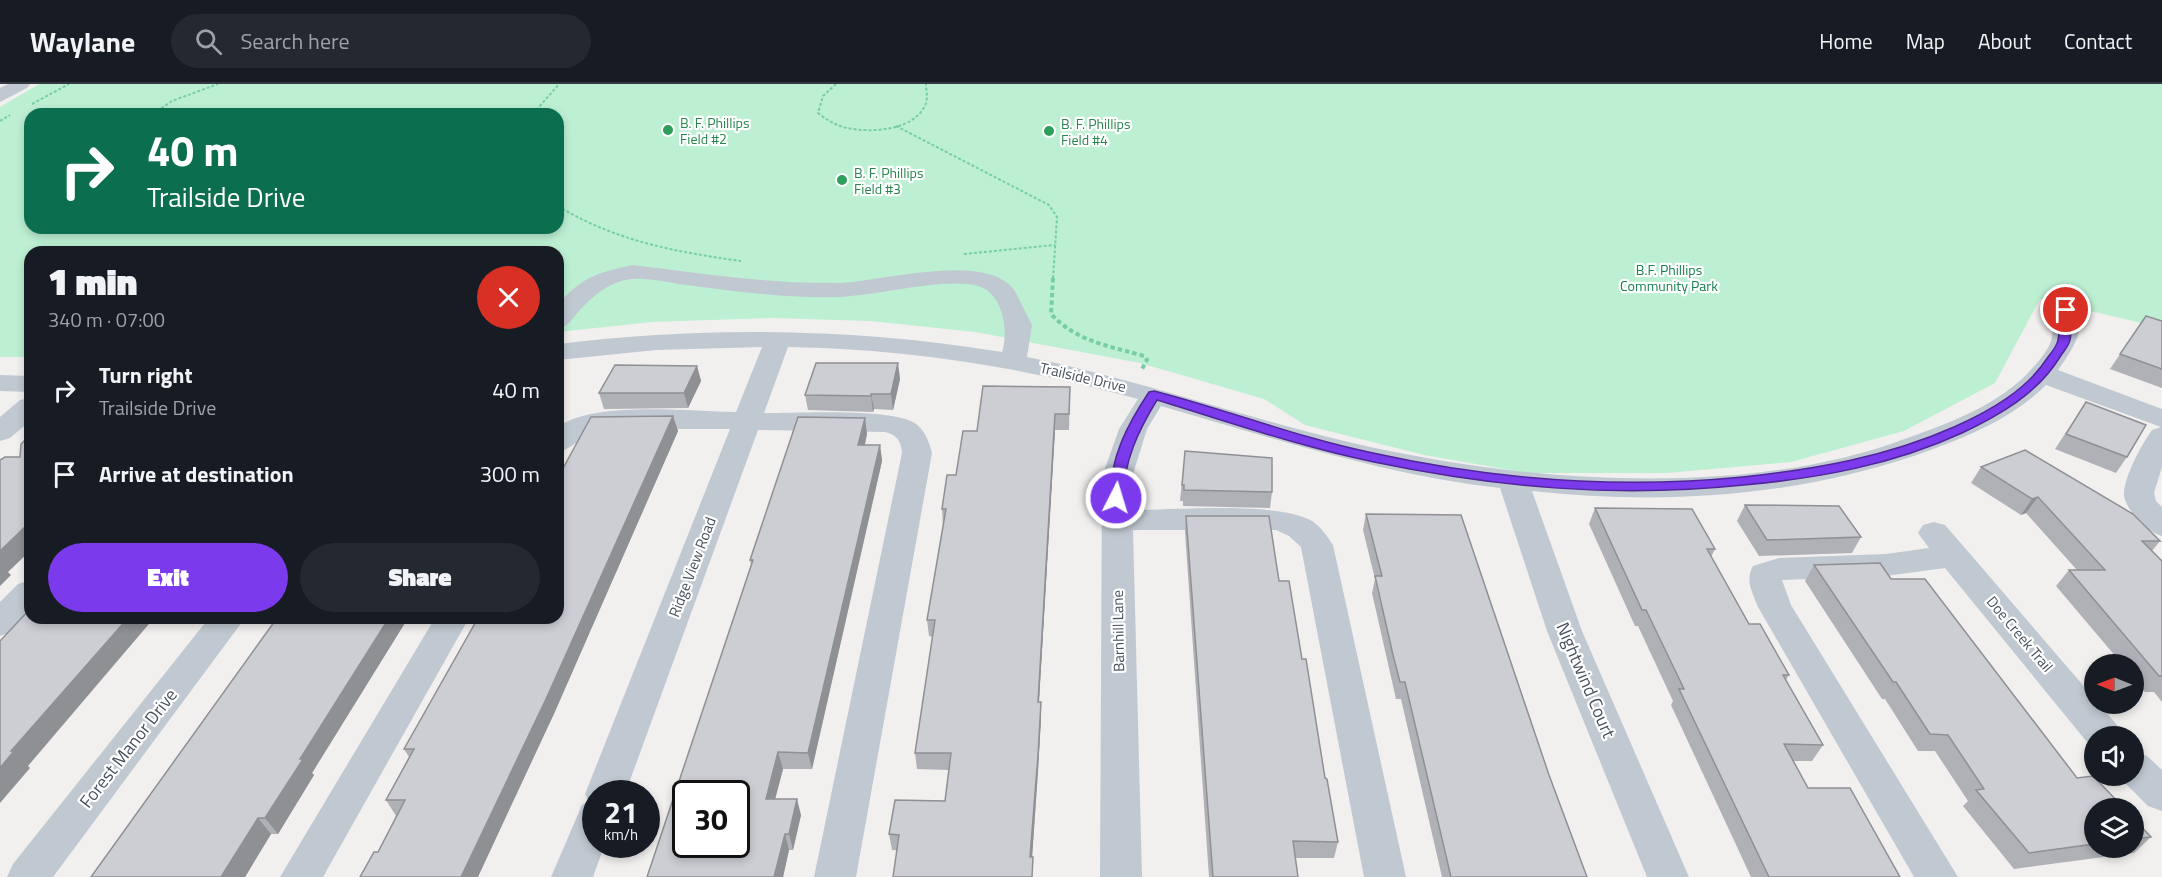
<!DOCTYPE html>
<html lang="en">
<head>
<meta charset="utf-8">
<style>
  :root { --surface:#171b24; --page:#242831; --text:#f1f3f6; --muted:#9ea1a6; --line:#363941; --accent:#7c3aed }
  body { margin:0; font-family:"Titillium Web",sans-serif; background:var(--page); color:var(--text); height:100vh; display:flex; flex-direction:column; font-size:22px; white-space:nowrap }
  * { box-sizing:border-box; margin:0 }
  p { font-size:20px; color:var(--muted) }
  .icon { flex:none; width:33px; height:33px; fill:none; stroke:currentColor; stroke-width:2; stroke-linecap:round; stroke-linejoin:round }
  .map { position:relative; flex:1; overflow:hidden }
  .drawer { position:absolute; left:24px; top:162px; width:540px; height:378px; display:flex; flex-direction:column; background:var(--surface); border-radius:18px; box-shadow:0 3px 9px #0003 }
  .drawer>* { flex:none }
  .hud { position:absolute; left:24px; top:24px; width:540px; height:126px; border-radius:18px; box-shadow:0 3px 9px #0003; background:#0b6e4f; color:#fff; overflow:hidden }
  .needle { width:39px; rotate:271deg }
  .fabs { position:absolute; left:2084px; top:570px; display:grid; gap:12px }
  .fabs a { display:grid; place-items:center; width:60px; height:60px; border-radius:50%; background:var(--surface); box-shadow:0 3px 9px #0003; font-size:30px }
  .speed { position:absolute; left:582px; top:696px; display:flex; gap:12px; font-size:30px; font-weight:700; text-align:center }
  .speed>* { display:grid; place-content:center; width:78px; height:78px; border-radius:50%; background:var(--surface); box-shadow:0 3px 9px #0003; line-height:1 }
  .speed small { font-size:15px; font-weight:400 }
  .speed .limit { border:3px solid #111; border-radius:9px; background:#fff; color:#111 }
  .pin { position:absolute; display:grid; place-items:center; width:51px; height:51px; color:#fff; margin:-26px; border:3px solid #fff; border-radius:50%; box-shadow:0 2px 6px #0007 }
  .me { position:absolute; width:66px; margin:-33px; rotate:5deg; stroke-linejoin:round; filter:drop-shadow(0 0 4px #0008) }
  .turn { display:flex; align-items:center; gap:21px; height:126px; padding:0 24px; font-size:27px }
  .turn .icon { width:78px; height:78px; stroke-width:2.5 }
  .turn b { display:block; font-size:42px; line-height:51px }
  .round { display:grid; place-items:center; flex:none; width:63px; height:63px; border-radius:32px; background:var(--page) }
  .summary { display:flex; align-items:center; justify-content:space-between; height:102px; padding:0 24px }
  h1 { font-size:36px; font-weight:800; line-height:45px }
  .primary-button { display:flex; gap:12px; margin-top:auto; padding:12px 24px }
  .primary-button a { flex:1; height:69px; border-radius:36px; background:var(--accent); color:#fff; font-size:24px; font-weight:800; line-height:69px; text-align:center }
  .primary-button a+a { background:var(--page); color:var(--text) }
  ul { padding:0; list-style:none }
  li { display:flex; align-items:center; gap:18px; height:84px; padding:0 24px }
  li div { flex:1 }
  li b { display:block; font-size:22px }
  li em { font-style:normal }
  header { display:flex; align-items:center; gap:36px; box-sizing:border-box; height:84px; padding:0 30px; background:var(--surface); border-bottom:2px solid var(--line) }
  header strong { font-size:28px }
  nav { display:flex; gap:33px; margin-inline-start:auto; font-size:21px }
  .search { width:420px; height:54px; background:var(--page); display:flex; align-items:center; gap:15px; box-sizing:border-box; padding:0 21px; border-radius:33px; color:var(--muted); font-size:22px }
  .map>svg:first-child { display:block }
</style>
</head>
<body>
<header>
<strong>Waylane</strong>
<div class="search"><svg class="icon" aria-label="search" viewBox="0 0 24 24"><circle cx="10" cy="10" r="6"/><path d="M15 15l6 6"/></svg>Search here</div>
<nav><a>Home</a><a>Map</a><a>About</a><a>Contact</a></nav>
</header>
<div class="map">
<svg width="2162" height="793" viewBox="0 0 2162 793">
  <rect width="100%" height="100%" fill="#f2efef"/>
  <!-- green -->
  <path fill="#bdf0d3" fill-rule="evenodd" d="M39,0H2162V244L2040,215L1995,299L1904,347L1791,378L1667,389H1527L1424,371L1305,341L1264,315L1140,279L975,248L870,237L772,234L652,238L558,248V168H30V273H0V23ZM30,30H558V144H30Z"/>
  <g fill="none" stroke-linecap="round" stroke-linejoin="round">
    <!-- path-far1 -->
    <g stroke="#75cea6" stroke-width="2" stroke-dasharray="3 2" stroke-linecap="butt">
      <path d="M836,0L823,12L818,29C827,36 835,41 847,44C871,49 916,47 926,19C928,13 926,6 926,0"/>
      <polyline points="32,20 69,0"/>
      <polyline points="153,30 172,17 218,0"/>
      <polyline points="533,30 559,0"/>
      <polyline points="0,37 10,31"/>
      <polyline points="896,42 1049,121 1057,133 1053,195"/>
      <path d="M558,122C615,157 676,168 741,177"/>
      <polyline points="964,170 1055,161"/>
    </g>
    <!-- path -->
    <path stroke="#75cea6" stroke-width="4" stroke-dasharray="4.5 3" stroke-linecap="butt" d="M1053,194L1051,230C1077,258 1110,262 1144,272L1147,276L1141,287"/>
    <!-- minor -->
    <g fill="#c0c9d1" fill-rule="evenodd">
      <polygon points="8,0 30,0 27,4 0,18 0,4"/>
      <path d="M632,181C700,189 769,200 838,199C881,198 987,166 1015,207L1032,241L1027,273C1128,293 1225,327 1324,352C1496,396 1731,418 1899,357C1944,341 1993,324 2027,290C2036,280 2050,266 2052,253C2054,242 2051,230 2057,221L2066,219L2075,221C2090,242 2070,269 2058,286L2162,325V383L2154,409L2156,417L2162,423V452C2150,448 2143,442 2135,433C2131,427 2125,419 2124,412C2123,394 2142,360 2152,346L2161,343L2046,301C2016,331 1976,349 1936,364C1808,412 1668,422 1532,407L1582,547L1689,793H1647L1547,547L1500,404C1383,391 1273,354 1161,322L1147,345L1132,393L1133,426C1176,426 1277,417 1312,437C1321,443 1327,452 1333,461L1406,793H1364L1301,463L1289,452L1276,446H1133L1142,793H1100L1102,393L1119,345L1138,315C1024,283 907,265 788,263L764,329C798,329 887,324 913,338C924,344 929,357 932,369L856,793H814L902,369C901,357 897,351 885,348L758,346L625,710H596V760H605L593,793H551L582,721L589,718L585,710L730,345H602C584,349 575,364 558,368V343C596,316 690,328 736,328L762,263L656,266L558,276V260C706,242 855,244 1002,268C1009,247 1003,209 978,202C943,193 878,212 839,213C790,215 742,208 694,202C674,200 650,193 631,195C610,198 595,210 581,225C573,233 570,242 558,245V221C582,192 598,189 632,181Z"/>
      <polygon points="0,291 30,292 30,308 0,307"/>
      <polygon points="30,314 30,337 10,354 0,357 0,333 20,316"/>
      <path d="M1934,438L1945,441L1965,464L2094,614V620H2099L2117,641L2123,652H2094V664L2091,663L1945,484L1886,492L1782,496L1791,521L1958,793H1914L1758,523C1752,508 1745,496 1753,482L1779,474L1886,470L1929,464L1918,449L1923,441Z"/>
      <polygon points="30,496 30,529 12,548 0,552 0,518 18,500"/>
      <polygon points="209,534 245,534 53,793 7,793 13,780"/>
      <polygon points="435,534 469,534 323,793 280,793"/>
      <polygon points="2133,667 2147,672 2162,686 2162,727 2148,722 2118,692 2133,692"/>
    </g>
  </g>
  <!-- wall -->
  <g fill="#afb1b6">
    <polygon points="2146,232 2162,237 2162,304 2110,285"/>
    <polygon points="697,282 701,297 688,324 604,325 599,309"/>
    <polygon points="900,295 893,326 874,325 873,328 808,326 805,311"/>
    <polygon points="1070,303 1069,346 1055,346 1039,618 1041,618 1041,634 1038,687 1032,773 892,766 889,750 945,717 949,686 917,685 915,669 933,553 929,552 927,536 943,442 942,425 956,391 977,347"/>
    <polygon points="2086,318 2127,373 2116,389 2055,365"/>
    <polygon points="673,332 678,347 553,632 378,768 396,732 386,716 409,673 404,665 561,388"/>
    <polygon points="865,334 867,350 865,361 880,361 882,377 812,685 783,685 775,715 801,731 793,766 789,766 783,793 647,793 751,481 750,476"/>
    <polygon points="1185,367 1272,408 1270,424 1183,422 1183,417 1180,417"/>
    <polygon points="1981,383 2160,457 2152,467 2162,477 2162,618 2154,608 2145,608 2133,594 2133,580 2122,580 2056,502 2069,486 2077,486 2026,429 2021,431 1971,399"/>
    <polygon points="1745,421 1861,453 1852,469 1759,472 1737,437"/>
    <polygon points="1595,424 1715,465 1711,473 1749,540 1789,591 1786,596 1823,661 1812,677 1793,677 1808,704 1900,793 1751,793 1671,621 1673,617 1638,542 1635,542 1589,440"/>
    <polygon points="1366,430 1549,691 1587,793 1442,793 1401,615 1396,615 1372,509 1375,495 1363,446"/>
    <polygon points="1186,432 1279,497 1302,575 1338,758 1334,774 1295,774 1298,793 1209,793 1185,448"/>
    <polygon points="1814,481 1891,495 2094,724 2094,764 2133,764 2133,734 2151,753 2134,769 2014,785 1963,722 1968,717 1935,667 1918,667 1885,615 1882,615 1805,497"/>
    <polygon points="277,534 408,534 312,689 314,691 278,750 271,750 245,793 91,793"/>
  </g>
  <!-- shaded-wall -->
  <g fill="#8f9094">
    <polygon points="898,279 900,295 893,326 891,310"/>
    <polygon points="697,282 701,297 688,324 684,309"/>
    <polygon points="871,310 874,325 873,328 871,312"/>
    <polygon points="1055,330 1055,346 1038,634 1038,618"/>
    <polygon points="673,332 678,347 553,632 478,793 461,793"/>
    <polygon points="865,334 867,350 861,376 858,361"/>
    <polygon points="880,361 882,377 812,685 808,669"/>
    <polygon points="2038,413 2026,429 2021,431 2032,415"/>
    <polygon points="30,438 30,467 8,488 11,491 0,502 0,467"/>
    <polygon points="128,534 154,534 28,682 30,684 0,719 0,684 11,667"/>
    <polygon points="389,534 408,534 312,689 314,691 278,750 265,734 300,675"/>
    <polygon points="1041,618 1041,634 1038,687 1031,789 1030,773"/>
    <polygon points="778,668 783,685 771,731 766,715"/>
    <polygon points="797,715 801,731 793,766 789,750"/>
    <polygon points="258,734 271,750 245,793 221,793"/>
    <polygon points="785,750 789,766 783,793 774,793"/>
  </g>
  <!-- building -->
  <g fill="#ccced4" stroke="#8f9094" stroke-width="1.5" fill-rule="evenodd">
    <polygon points="2146,232 2162,237 2162,285 2120,270"/>
    <polygon points="816,279 898,279 891,310 871,310 871,312 805,311"/>
    <polygon points="615,281 697,282 684,309 599,309"/>
    <polygon points="983,302 1070,303 1069,330 1055,330 1038,618 1041,618 1038,671 1030,773 1033,773 1032,793 893,793 899,751 889,750 895,716 945,717 951,669 915,669 935,536 927,536 946,425 942,425 947,391 956,391 963,347 977,347"/>
    <polygon points="2086,318 2146,341 2127,373 2066,350"/>
    <polygon points="673,332 546,615 461,793 360,793 374,768 378,768 405,716 386,716 414,665 404,665 478,534 558,534 558,388 561,388 591,333"/>
    <path d="M798,333L865,334L858,361H880L808,669L778,668L766,715H797L789,750H785L774,793H647L753,476H750ZM686,710H736V760H686Z"/>
    <polygon points="30,351 30,438 0,467 0,376 5,373 20,373 21,360"/>
    <polygon points="2025,366 2133,430 2160,457 2142,457 2162,477 2162,592 2159,592 2069,486 2105,486 2038,413 2032,415 1981,383"/>
    <polygon points="1185,367 1272,374 1272,408 1184,406 1184,401 1182,401"/>
    <polygon points="1745,421 1839,422 1861,453 1767,456"/>
    <polygon points="1595,424 1692,425 1715,465 1707,465 1749,540 1760,540 1789,591 1783,591 1823,661 1784,660 1808,704 1850,704 1900,793 1769,793 1679,605 1684,605 1646,526 1642,526"/>
    <polygon points="1366,430 1461,431 1549,691 1587,793 1451,793 1405,598 1400,598 1393,571 1375,492 1382,492"/>
    <polygon points="1186,432 1269,432 1279,497 1289,497 1302,575 1306,575 1325,694 1327,695 1338,758 1293,757 1298,793 1213,793"/>
    <polygon points="1880,479 1891,495 1925,495 2077,694 2093,692 2124,724 2094,724 2094,760 2029,769 1976,706 1984,705 1948,651 1930,650 1896,598 1893,598 1814,481"/>
    <polygon points="30,525 30,534 128,534 11,667 14,667 0,684 0,557"/>
    <polygon points="277,534 389,534 300,675 303,675 265,734 258,734 221,793 91,793"/>
    <polygon points="2133,734 2151,753 2133,755"/>
  </g>
  <!-- route -->
  <path fill="#7c3aed" stroke="#51269a" stroke-width="1.5" d="M2066,223L2071,226C2071,236 2072,247 2070,256C2069,262 2063,268 2060,273C2037,310 2000,331 1962,349C1892,381 1820,394 1744,401C1617,414 1499,404 1374,378C1301,363 1229,338 1157,316C1138,347 1124,377 1123,414L1116,419L1110,414C1110,374 1127,341 1149,308L1154,307C1228,326 1299,354 1373,369C1495,396 1619,405 1743,393C1817,385 1886,373 1954,343C1990,327 2027,306 2048,273C2052,268 2057,262 2058,256C2060,246 2059,236 2060,226Z"/>
  <!-- markers -->
  <g fill="#2e9e5b" stroke="#fff" stroke-width="2">
    <circle cx="668" cy="46" r="6"/>
    <circle cx="1049" cy="47" r="6"/>
    <circle cx="842" cy="96" r="6"/>
  </g>
  <g text-anchor="middle" dominant-baseline="central" stroke-width="4.5" stroke-linejoin="round" paint-order="stroke">
    <!-- far-leisure labels -->
    <g font-size="14" fill="#27864d" stroke="#fff" text-anchor="start">
      <text x="680" y="38">B. F. Phillips<tspan x="680" dy="16">Field #2</tspan></text>
      <text x="1061" y="39">B. F. Phillips<tspan x="1061" dy="16">Field #4</tspan></text>
      <text x="854" y="88">B. F. Phillips<tspan x="854" dy="16">Field #3</tspan></text>
    </g>
    <!-- far-park labels -->
    <g font-size="14" fill="#168050" stroke="#fff">
      <text x="1669" y="185">B.F. Phillips<tspan x="1669" dy="16">Community Park</tspan></text>
    </g>
    <!-- street labels -->
    <g font-size="15" fill="#47515d" stroke="#fff">
      <text transform="translate(1083 293) rotate(13)">Trailside Drive</text>
      <text transform="translate(692 483) rotate(-69)">Ridge View Road</text>
      <text transform="translate(1118 547) rotate(-91)">Barnhill Lane</text>
      <text transform="translate(2020 550) rotate(50)">Doe Creek Trail</text>
    </g>
    <!-- near-street labels -->
    <g font-size="18" fill="#47515d" stroke="#fff">
      <text transform="translate(1586 596) rotate(67)">Nightwind Court</text>
      <text transform="translate(128 664) rotate(-52)">Forest Manor Drive</text>
    </g>
  </g>
</svg>
<div class="fabs">
<a><svg class="needle" viewBox="-14 -14 28 28"><path d="M0-13l5 13h-10z" fill="#e53935"/><path d="M0 13l5-13h-10z" fill="#9ea1a6"/></svg></a>
<a><svg class="icon" aria-label="sound" viewBox="0 0 24 24"><path d="M4 9h4l5-4v14l-5-4H4zM17 9q2 3 0 6"/></svg></a>
<a><svg class="icon" aria-label="layers" viewBox="0 0 24 24"><path d="M12 4l9 5-9 5-9-5zM3 14l9 5 9-5"/></svg></a>
</div>
<div class="speed"><div>21<small>km/h</small></div><div class="limit">30</div></div>
<div class="pin" style="left:2066px;top:226px;background:#d93025"><svg class="icon" aria-label="arrive" viewBox="0 0 24 24"><path d="M6 21V4h12l-3 4 3 4H6"/></svg></div>
<svg class="me" style="left:1116px;top:414px" viewBox="-20 -20 40 40"><circle r="17" fill="#7c3aed" stroke="#fff" stroke-width="3"/><path d="M0-11L8 9 0 5-8 9z" fill="#fff"/></svg>
<div class="hud">
<div class="turn"><svg class="icon" aria-label="right" viewBox="0 0 24 24"><path d="M7 20v-9h11M14 6l5 5-5 5"/></svg><div><b>40 m</b>Trailside Drive</div></div>
</div>
<section class="drawer">
<div class="summary"><div><h1>1 min</h1><p>340 m · 07:00</p></div><a class="round" style="background:#d93025;color:#fff"><svg class="icon" aria-label="close" viewBox="0 0 24 24"><path d="M6 6l12 12M18 6L6 18"/></svg></a></div>
<ul>
<li><svg class="icon" aria-label="right" viewBox="0 0 24 24"><path d="M7 20v-9h11M14 6l5 5-5 5"/></svg><div><b>Turn right</b><p>Trailside Drive</p></div><em>40 m</em></li>
<li><svg class="icon" aria-label="arrive" viewBox="0 0 24 24"><path d="M6 21V4h12l-3 4 3 4H6"/></svg><div><b>Arrive at destination</b></div><em>300 m</em></li>
</ul>
<div class="primary-button"><a>Exit</a><a>Share</a></div>
</section>
</div>
</body>
</html>
